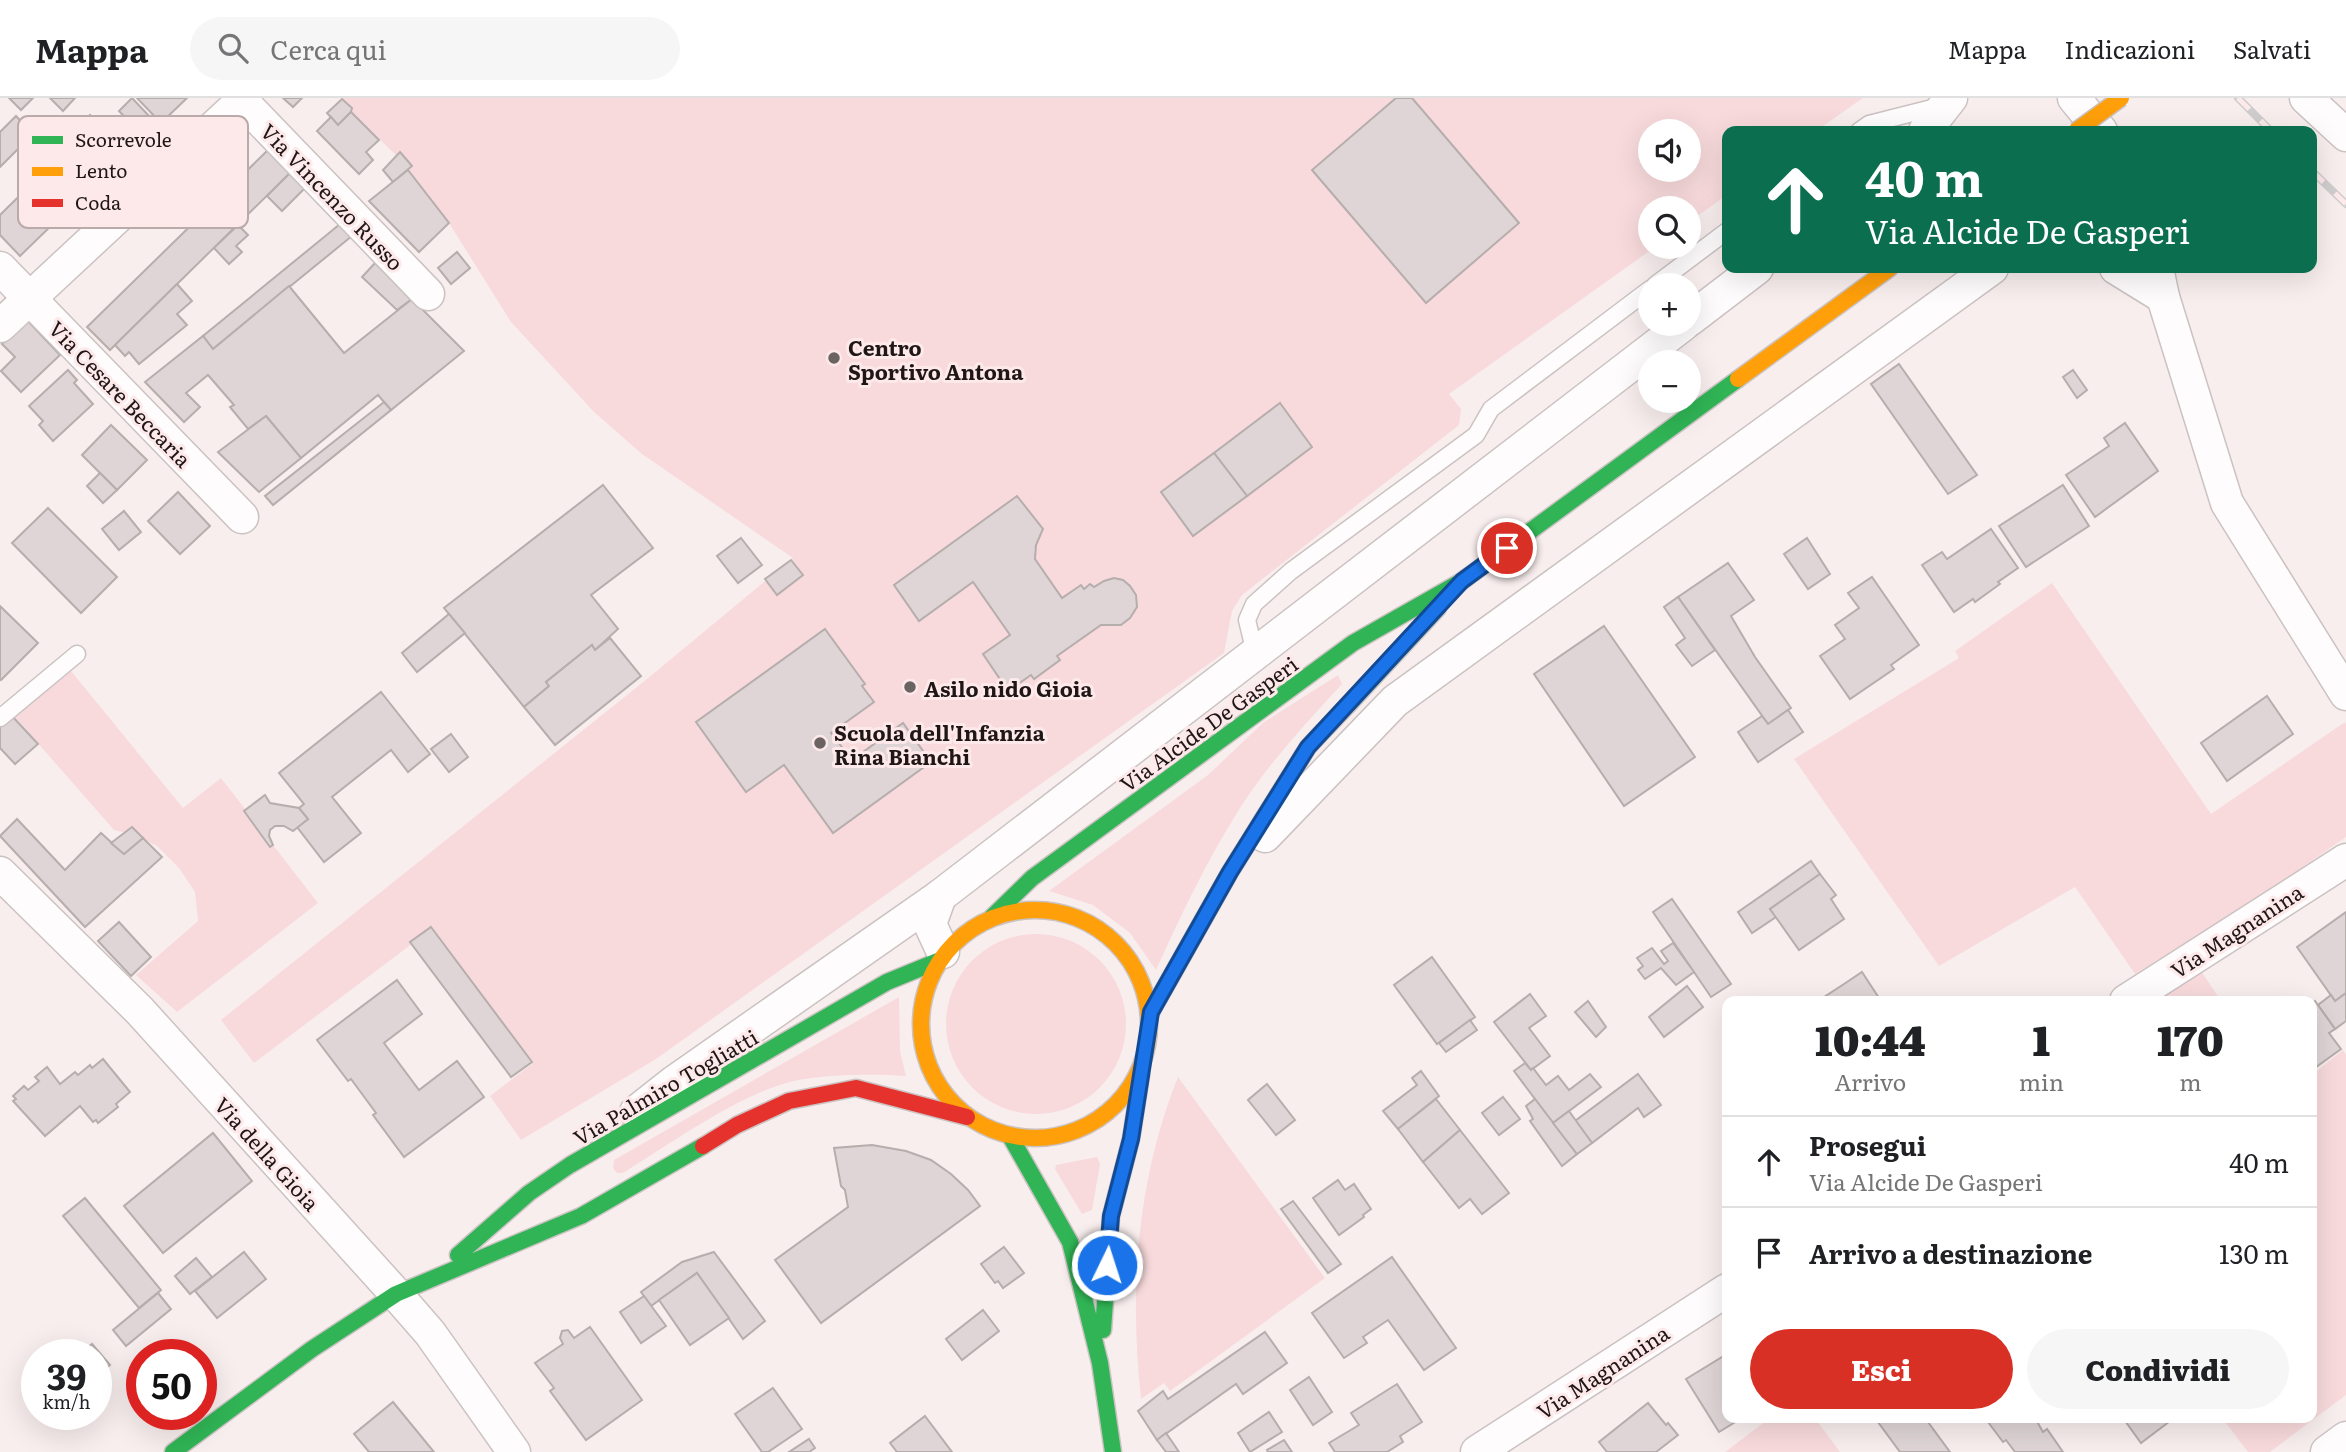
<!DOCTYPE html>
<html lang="it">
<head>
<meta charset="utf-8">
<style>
  :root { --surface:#fff; --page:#f6f6f6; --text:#202124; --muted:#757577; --line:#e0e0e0; --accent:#d93025 }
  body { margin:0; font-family:Literata,serif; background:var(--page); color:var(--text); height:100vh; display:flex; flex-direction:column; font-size:26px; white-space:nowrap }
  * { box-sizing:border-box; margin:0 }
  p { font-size:23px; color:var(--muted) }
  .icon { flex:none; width:38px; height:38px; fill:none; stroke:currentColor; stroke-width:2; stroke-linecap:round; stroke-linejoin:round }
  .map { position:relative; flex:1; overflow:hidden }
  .sheet { position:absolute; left:1722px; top:898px; width:595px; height:427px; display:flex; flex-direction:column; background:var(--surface); border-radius:14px; box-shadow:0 7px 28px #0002 }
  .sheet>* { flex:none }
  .hud { position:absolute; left:1722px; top:28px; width:595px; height:147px; border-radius:14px; box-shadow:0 7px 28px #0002; background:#0b6e4f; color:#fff; overflow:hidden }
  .controls { position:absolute; left:1638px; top:21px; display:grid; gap:14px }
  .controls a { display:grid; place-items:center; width:63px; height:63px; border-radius:50%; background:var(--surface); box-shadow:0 7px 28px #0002; font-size:35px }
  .speed { position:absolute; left:21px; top:1241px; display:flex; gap:14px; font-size:35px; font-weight:700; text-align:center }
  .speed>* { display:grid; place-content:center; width:91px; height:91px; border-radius:50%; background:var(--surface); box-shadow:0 7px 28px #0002; line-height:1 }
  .speed small { font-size:18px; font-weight:400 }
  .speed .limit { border:10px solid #d22; background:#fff; color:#111 }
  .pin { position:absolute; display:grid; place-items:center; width:60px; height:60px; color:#fff; margin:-30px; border:4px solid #fff; border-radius:50%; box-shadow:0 2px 7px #0007 }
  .me { position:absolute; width:77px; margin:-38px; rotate:4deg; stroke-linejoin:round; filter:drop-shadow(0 0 5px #0008) }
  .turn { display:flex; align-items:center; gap:24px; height:147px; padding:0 28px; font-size:32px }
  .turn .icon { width:91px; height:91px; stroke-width:2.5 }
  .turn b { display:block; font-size:49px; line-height:60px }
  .eta { display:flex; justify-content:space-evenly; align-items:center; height:119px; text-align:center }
  .eta b { font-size:42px; font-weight:800; line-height:49px }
  .button { display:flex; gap:14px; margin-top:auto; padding:14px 28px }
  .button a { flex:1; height:80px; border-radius:42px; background:var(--accent); color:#fff; font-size:28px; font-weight:800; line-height:80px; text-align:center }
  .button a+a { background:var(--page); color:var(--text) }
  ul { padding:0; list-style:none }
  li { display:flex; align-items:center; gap:21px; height:91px; padding:0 28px; border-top:2px solid var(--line) }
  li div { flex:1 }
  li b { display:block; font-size:26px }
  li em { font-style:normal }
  header { display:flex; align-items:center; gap:42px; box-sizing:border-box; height:98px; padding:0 35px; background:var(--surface); border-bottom:2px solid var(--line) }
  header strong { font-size:33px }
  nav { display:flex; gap:38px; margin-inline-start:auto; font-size:24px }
  .search { width:490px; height:63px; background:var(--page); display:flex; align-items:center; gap:18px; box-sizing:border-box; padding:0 24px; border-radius:38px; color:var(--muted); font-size:26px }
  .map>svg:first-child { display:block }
</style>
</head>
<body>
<header>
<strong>Mappa</strong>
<div class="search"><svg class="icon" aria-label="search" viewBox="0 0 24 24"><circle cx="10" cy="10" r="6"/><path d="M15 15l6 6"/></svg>Cerca qui</div>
<nav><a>Mappa</a><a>Indicazioni</a><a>Salvati</a></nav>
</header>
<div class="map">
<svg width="2346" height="1354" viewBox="0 0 2346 1354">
  <rect width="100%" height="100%" fill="#f9eeee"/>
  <!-- green -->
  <g fill="#f8dadc" fill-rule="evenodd">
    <path d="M344,0H1863L1816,33H1727V97L1689,124V110H1650V149H1655L1449,296L1461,311L1459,327L1242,497L1232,513L1224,555L656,961L521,1042L490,998L532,966L433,830L254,965L221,922L647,581L793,460L642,356L594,314L511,224L449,125L408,72L412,68L397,58L351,14L352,10L342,1ZM1650,33H1689V72H1650Z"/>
    <polygon points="2052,485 2211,716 2345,624 2346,626 2346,739 2267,794 2135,876 2075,789 1939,868 1794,661 1959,560 1955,553"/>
    <polygon points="71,573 183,710 221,680 318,805 177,914 136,877 198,823 195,794 179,770 157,748 135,737 114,732 14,618"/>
    <path d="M1338,577L1342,586C1306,625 1268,666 1240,710C1207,762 1181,817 1156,872L1130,835L1093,807L1049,793L1208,677L1264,624Z"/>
    <circle cx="1036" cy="926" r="90"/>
    <polygon points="2201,873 2221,903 2158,903"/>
    <path d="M899,899L900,953L906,978C870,976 830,976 794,983C741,995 670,1046 623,1075H617L613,1070L614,1062Z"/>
    <polygon points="2343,952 2346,957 2346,1297 2270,1354 2248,1354 2222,1320 2312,1320 2312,977"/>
    <path d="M1178,979L1325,1180L1170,1293L1164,1285L1141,1301C1129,1192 1137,1081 1178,979Z"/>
    <polygon points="1097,1059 1100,1066 1092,1112 1082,1116 1055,1071 1056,1067"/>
    <polygon points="1770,1320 1815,1320 1840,1354 1725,1354"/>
  </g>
  <!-- building -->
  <g fill="#dfd5d6" stroke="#b6adad" stroke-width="2">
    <polygon points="9,0 33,0 21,12"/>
    <polygon points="50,0 75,0 63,13"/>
    <polygon points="132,0 150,19 136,31 119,13"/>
    <polygon points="137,0 187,0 161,25"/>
    <polygon points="283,0 302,0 293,9"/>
    <polygon points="1396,0 1412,0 1519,125 1426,205 1312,72"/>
    <polygon points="342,1 352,10 351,14 338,27 327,15"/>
    <polygon points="351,14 379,42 366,54 373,62 359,76 317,33 331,19 338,27"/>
    <polygon points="90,17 126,55 20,158 0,137 0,117 59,59 53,52"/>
    <polygon points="16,18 33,36 0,69 0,34"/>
    <polygon points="268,52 290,75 110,252 87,229"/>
    <polygon points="400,54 412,68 393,84 383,72"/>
    <polygon points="408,72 449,125 419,154 369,103"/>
    <polygon points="290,75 305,90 282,113 267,98"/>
    <polygon points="340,126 352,138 213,251 203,238"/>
    <polygon points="238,127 248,137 236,148 242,154 229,166 214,150"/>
    <polygon points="457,154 470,170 451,186 438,170"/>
    <polygon points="375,165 412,201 397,212 362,179"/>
    <polygon points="177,186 192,203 177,216 187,227 139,266 129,254 125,258 115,247"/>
    <polygon points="289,188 344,255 412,201 464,253 391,312 378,297 301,360 266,318 248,331 230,309 234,307 208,277 186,295 200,309 184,324 145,284 203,238 213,251"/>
    <polygon points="27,222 60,257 21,294 1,273 15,259 2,246"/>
    <polygon points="1899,266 1977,377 1948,396 1871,286"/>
    <polygon points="68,272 77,282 74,285 93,306 53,343 39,327 43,323 29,308"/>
    <polygon points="2073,272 2087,292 2077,300 2063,279"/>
    <polygon points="384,304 391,312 273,407 265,398"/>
    <polygon points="1280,305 1312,349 1247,398 1214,355"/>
    <polygon points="266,318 301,360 259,394 218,354"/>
    <polygon points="2125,325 2158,373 2095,419 2066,377 2109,348 2104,340"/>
    <polygon points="111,327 147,362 117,392 82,357"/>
    <polygon points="1214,355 1247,398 1193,438 1161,394"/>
    <polygon points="100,375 117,392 103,405 87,388"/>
    <polygon points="603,387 653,450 591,497 618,531 595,552 592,547 546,584 549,588 524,609 444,510"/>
    <polygon points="2063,387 2089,428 2026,469 1999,428"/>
    <polygon points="178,394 210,428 180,456 148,423"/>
    <polygon points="1017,398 1043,431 1036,447 1035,461 1062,500 1081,487 1084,491 1090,486 1094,489 1104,483 1114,480 1123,482 1130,488 1136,497 1137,509 1130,520 1121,527 1101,527 1057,558 1060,562 1034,581 1031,577 1008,593 983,556 1010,537 973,484 919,523 894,487"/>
    <polygon points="48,410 117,479 81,515 12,445"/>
    <polygon points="124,413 141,434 119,452 102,431"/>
    <polygon points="1991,431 2018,470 1998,484 2000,486 1975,504 1973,501 1954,514 1922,467 1942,454 1947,461"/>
    <polygon points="741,440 762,467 738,485 717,458"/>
    <polygon points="1807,440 1830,476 1808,491 1784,456"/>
    <polygon points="791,462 803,477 777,497 765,481"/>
    <polygon points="1728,465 1754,502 1731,518 1755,559 1791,610 1768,626 1678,499"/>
    <polygon points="1872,479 1919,547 1891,567 1894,571 1850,601 1820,558 1845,541 1835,527 1859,510 1848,495"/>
    <polygon points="1678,499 1715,552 1692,568 1676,547 1685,540 1664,509"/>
    <polygon points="0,508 38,545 1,582 0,581"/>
    <polygon points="449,516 465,535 417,574 402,555"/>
    <polygon points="1604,528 1695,659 1624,708 1534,576"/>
    <polygon points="825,531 865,586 862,588 874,604 831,635 852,662 903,625 931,664 833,735 784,667 746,694 696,624"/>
    <polygon points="610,540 641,578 555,647 524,609 549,588 546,584 592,547 595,552"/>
    <polygon points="381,594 430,656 408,674 391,652 332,699 361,735 324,764 297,729 308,721 299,710 304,706 279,675"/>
    <polygon points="2267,598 2293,636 2227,683 2201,645"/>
    <polygon points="1788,612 1803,634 1758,664 1738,634 1762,618 1768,626"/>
    <polygon points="12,618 38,646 15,666 0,650 0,628"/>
    <polygon points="451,636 468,659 449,674 431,651"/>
    <polygon points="265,697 270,705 299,710 308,721 293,733 284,728 275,728 270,732 269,738 273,747 270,749 244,713"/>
    <polygon points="17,721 65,772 101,735 124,756 143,740 162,759 85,829 0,738"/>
    <polygon points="132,729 143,740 124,756 111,745"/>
    <polygon points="1811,763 1820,776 1770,811 1776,819 1752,835 1738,814"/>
    <polygon points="1820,776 1836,797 1831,801 1844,821 1799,852 1770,811"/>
    <polygon points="1672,801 1731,886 1711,899 1653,814"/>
    <polygon points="2346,814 2346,895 2335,903 2297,849"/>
    <polygon points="119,824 151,859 131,878 98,843"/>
    <polygon points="431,829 532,964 511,979 410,844"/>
    <polygon points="1673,845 1694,874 1676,887 1661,870 1645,881 1638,872 1643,868 1637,860 1652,850 1664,866 1668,863 1661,853"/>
    <polygon points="1432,859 1475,919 1437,946 1394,887"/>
    <polygon points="1862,874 1881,903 1818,903 1844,886"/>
    <polygon points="397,882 422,916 384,945 419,992 457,963 484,999 404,1059 373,1017 376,1015 351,981 348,983 317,942"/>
    <polygon points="1687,888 1703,909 1664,939 1649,919"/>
    <polygon points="2346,895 2346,923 2335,931 2318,907 2331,897 2335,903"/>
    <polygon points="1530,896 1546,918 1529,930 1550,958 1531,972 1494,924"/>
    <polygon points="1588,903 1606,929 1596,939 1575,914"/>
    <polygon points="2315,903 2335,931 2329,935 2341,951 2312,972 2312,906"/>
    <polygon points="1470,922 1477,932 1446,954 1439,945"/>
    <polygon points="103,961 130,994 116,1006 118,1009 98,1025 96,1022 93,1024 80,1008 45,1038 13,1003 16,1001 13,998 24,988 28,992 39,983 35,979 47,969 60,986 75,974 78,977 90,967 92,970"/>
    <polygon points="1525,965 1531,972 1533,970 1546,987 1558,978 1569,992 1590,976 1601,989 1553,1025 1514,973"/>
    <polygon points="1421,973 1439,998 1398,1031 1383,1013 1417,987 1412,980"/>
    <polygon points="1638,976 1661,1007 1644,1019 1638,1010 1592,1045 1575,1023"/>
    <polygon points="1267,986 1295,1022 1276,1037 1248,1002"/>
    <polygon points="1503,999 1520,1021 1499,1037 1482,1015"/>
    <polygon points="1436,1001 1460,1032 1423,1064 1398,1031"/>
    <polygon points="1535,1001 1577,1056 1562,1068 1530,1023 1533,1021 1526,1008"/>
    <polygon points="1569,1013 1592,1045 1577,1056 1553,1025"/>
    <polygon points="1460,1032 1509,1095 1482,1116 1470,1101 1459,1110 1423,1064"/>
    <polygon points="213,1035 252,1083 163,1155 124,1108"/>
    <polygon points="872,1047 906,1053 931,1062 951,1076 968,1092 980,1108 821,1225 775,1162 848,1109 845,1092 841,1088 834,1050"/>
    <polygon points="1338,1082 1345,1092 1354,1086 1371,1111 1363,1117 1364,1119 1339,1137 1313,1100"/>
    <polygon points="85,1100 161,1192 139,1210 63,1118"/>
    <polygon points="1293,1103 1341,1166 1328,1175 1281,1111"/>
    <polygon points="1004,1149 1024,1175 1003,1190 998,1183 995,1185 981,1166"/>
    <polygon points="244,1154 266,1181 217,1220 195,1193"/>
    <polygon points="714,1154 765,1223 743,1241 697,1175 651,1208 641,1194 682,1164"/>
    <polygon points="1392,1159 1456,1250 1424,1272 1388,1222 1363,1239 1367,1245 1344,1260 1312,1215"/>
    <polygon points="196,1160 212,1179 190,1196 175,1178"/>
    <polygon points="697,1175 729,1220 690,1247 659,1202"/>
    <polygon points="158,1195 171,1211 126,1248 113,1232"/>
    <polygon points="644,1198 666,1228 641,1245 620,1214"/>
    <polygon points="983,1212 999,1233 962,1262 946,1241"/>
    <polygon points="590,1229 642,1302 586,1342 550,1293 554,1290 535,1265 563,1246 560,1240 562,1233 568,1232 574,1240"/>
    <polygon points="1265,1234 1287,1265 1243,1296 1236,1286 1157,1342 1138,1313 1163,1293 1168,1301"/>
    <polygon points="92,1246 110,1267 96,1279 96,1256 80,1256"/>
    <polygon points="1727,1256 1727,1320 1742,1320 1719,1334 1686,1281"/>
    <polygon points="1309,1279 1332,1314 1313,1327 1290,1292"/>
    <polygon points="1397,1286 1422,1324 1400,1338 1403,1344 1387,1354 1335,1354 1329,1345 1359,1327 1351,1315"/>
    <polygon points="773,1290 802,1331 768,1354 762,1354 735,1316"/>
    <polygon points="393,1304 434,1354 369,1354 354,1336"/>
    <polygon points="1648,1305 1666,1327 1668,1325 1678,1337 1656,1354 1607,1354 1599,1344"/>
    <polygon points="1269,1314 1282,1334 1250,1354 1238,1335"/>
    <polygon points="925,1318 952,1354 897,1354 890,1345"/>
    <polygon points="1875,1320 1925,1320 1950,1354 1900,1354"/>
    <polygon points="1985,1320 2035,1320 2043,1334 2047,1331 2063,1354 2015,1354 2006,1342 2003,1344"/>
    <polygon points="2123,1320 2174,1320 2141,1345"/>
    <polygon points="1166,1335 1173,1345 1179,1354 1166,1354 1157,1342"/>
    <polygon points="809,1341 815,1350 809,1354 789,1354"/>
    <polygon points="1284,1342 1292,1354 1268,1354 1267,1352"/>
  </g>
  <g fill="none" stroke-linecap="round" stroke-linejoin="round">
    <defs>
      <g id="lane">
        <polyline points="1859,33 1869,26 1940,8"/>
        <polyline points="1655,187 1727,133"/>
        <polyline points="1255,555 1247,522 1254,506 1291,473 1476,337 1491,311 1650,191"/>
        <polyline points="0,620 77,556"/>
      </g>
      <g id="street">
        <polyline points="239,0 428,196"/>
        <polyline points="2074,0 2101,33"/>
        <polyline points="2306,0 2346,37"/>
        <polyline points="1925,33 1951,0"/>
        <polyline points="0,170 242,419"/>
        <polyline points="2116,170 2163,199"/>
        <polyline points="2157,170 2163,199 2227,405 2346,596"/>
        <polyline points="1689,222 1757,170"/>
        <polyline points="0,228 242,3"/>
        <polyline points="1265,738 1395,603 1992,170"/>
        <polyline points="0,775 140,913 396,1196 430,1235 514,1354"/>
        <polyline points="940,798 930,826 943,854"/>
        <polyline points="2126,903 2346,762"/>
        <polyline points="636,1014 674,984 940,798 1684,226"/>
        <polyline points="1477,1354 1727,1192"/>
        <polyline points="2327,1354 2346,1340"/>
      </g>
      <g id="fast">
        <polyline points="1348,607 1438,510"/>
        <polyline points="992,819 1032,780 1353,545 1462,483 1738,281"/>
        <polyline points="1010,1038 1070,1144 1100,1265 1113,1354"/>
        <polyline points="458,1157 529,1095 570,1067 887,884 938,863"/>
        <polyline points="1103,1232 1111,1118 1131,1041 1141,977"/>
        <polyline points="173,1354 312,1251 396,1196 581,1118 703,1048"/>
      </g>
      <g id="slow">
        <polyline points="1738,281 1890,170"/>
        <circle cx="1035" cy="926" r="114"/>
        <polyline points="1151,914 1230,774 1308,649 1348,607"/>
      </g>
      <polyline id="jam" points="703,1048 737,1027 789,1003 856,990 967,1019"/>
    </defs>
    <!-- lane casing -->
    <use href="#lane" stroke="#cbc2c2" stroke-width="19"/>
    <!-- street casing -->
    <use href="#street" stroke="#cbc2c2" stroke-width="35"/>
    <!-- fast casing -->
    <use href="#fast" stroke="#cbc2c2" stroke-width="19"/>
    <!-- slow casing -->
    <use href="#slow" stroke="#cbc2c2" stroke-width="19"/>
    <!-- jam casing -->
    <use href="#jam" stroke="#cbc2c2" stroke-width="19"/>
    <!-- lane -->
    <use href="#lane" stroke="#fefcfc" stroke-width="16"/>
    <!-- street -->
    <use href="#street" stroke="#fefcfc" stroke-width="32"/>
    <!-- fast -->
    <use href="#fast" stroke="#30b455" stroke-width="16"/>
    <!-- slow -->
    <use href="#slow" stroke="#ff9f0a" stroke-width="16"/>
    <!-- jam -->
    <use href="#jam" stroke="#e5322d" stroke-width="16"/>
    <defs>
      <g id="rail">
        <polyline points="2238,0 2271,33"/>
        <polyline points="2312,73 2346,106"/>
      </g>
    </defs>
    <!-- rail casing -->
    <use href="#rail" stroke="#cfcdcd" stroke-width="8"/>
    <!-- rail -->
    <use href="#rail" stroke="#fee9ea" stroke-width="5" stroke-dasharray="16" stroke-linecap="butt"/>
    <defs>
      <polyline id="slow-bridge" points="2076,33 2121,0"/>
    </defs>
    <!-- slow-bridge casing -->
    <use href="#slow-bridge" stroke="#cbc2c2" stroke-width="19" stroke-linecap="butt"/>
    <!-- slow-bridge -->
    <use href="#slow-bridge" stroke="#ff9f0a" stroke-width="16"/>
  </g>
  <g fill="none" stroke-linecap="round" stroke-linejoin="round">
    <defs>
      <polyline id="route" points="1107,1167 1111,1118 1131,1041 1151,914 1230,774 1308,649 1462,483 1507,450"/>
    </defs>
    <!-- route casing -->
    <use href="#route" stroke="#114b97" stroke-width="18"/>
    <!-- route -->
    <use href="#route" stroke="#1a73e8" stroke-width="12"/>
  </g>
  <!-- markers -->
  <g fill="#6b6262" stroke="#fee9ea" stroke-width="2.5">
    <circle cx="834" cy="260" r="7"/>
    <circle cx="910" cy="589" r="7"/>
    <circle cx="820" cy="645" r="7"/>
  </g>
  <g text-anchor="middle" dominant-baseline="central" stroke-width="6" stroke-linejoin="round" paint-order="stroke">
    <!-- street labels -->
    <g font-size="21" fill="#1f1616" stroke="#fee9ea">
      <text transform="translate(333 98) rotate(46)">Via Vincenzo Russo</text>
      <text transform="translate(121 295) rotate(46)">Via Cesare Beccaria</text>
      <text transform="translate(1208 625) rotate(-36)">Via Alcide De Gasperi</text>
      <text transform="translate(2236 832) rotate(-33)">Via Magnanina</text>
      <text transform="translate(665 988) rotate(-30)">Via Palmiro Togliatti</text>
      <text transform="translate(268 1055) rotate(48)">Via della Gioia</text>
      <text transform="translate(1602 1273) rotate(-33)">Via Magnanina</text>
    </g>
    <!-- poi labels -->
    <g font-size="21" font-weight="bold" fill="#1f1616" stroke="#fee9ea" text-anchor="start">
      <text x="848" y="248">Centro<tspan x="848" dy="24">Sportivo Antona</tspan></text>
      <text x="924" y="589">Asilo nido Gioia</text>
      <text x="834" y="633">Scuola dell'Infanzia<tspan x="834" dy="24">Rina Bianchi</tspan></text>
    </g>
  </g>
  <!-- legend -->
  <rect x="18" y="18" width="230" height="112" rx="10" fill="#fee9ea" stroke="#baa" stroke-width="2"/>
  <rect x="32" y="38" width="31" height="8" fill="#30b455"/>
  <rect x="32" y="69" width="31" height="9" fill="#ff9f0a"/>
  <rect x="32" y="101" width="31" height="8" fill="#e5322d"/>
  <g font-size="19" fill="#1f1616">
    <text x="75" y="49">Scorrevole</text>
    <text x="75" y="80">Lento</text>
    <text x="75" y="112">Coda</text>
  </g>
</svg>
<div class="controls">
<a><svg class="icon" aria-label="sound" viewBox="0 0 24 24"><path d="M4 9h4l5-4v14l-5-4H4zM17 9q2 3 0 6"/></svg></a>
<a><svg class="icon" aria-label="search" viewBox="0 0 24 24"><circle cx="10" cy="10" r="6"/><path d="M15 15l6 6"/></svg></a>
<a>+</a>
<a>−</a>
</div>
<div class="speed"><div>39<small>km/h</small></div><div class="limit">50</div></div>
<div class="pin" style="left:1507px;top:450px;background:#d93025"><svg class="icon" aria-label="arrive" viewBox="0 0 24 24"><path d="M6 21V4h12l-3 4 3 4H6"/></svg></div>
<svg class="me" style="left:1107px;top:1167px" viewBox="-20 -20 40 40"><circle r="17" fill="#1a73e8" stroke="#fff" stroke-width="3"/><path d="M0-11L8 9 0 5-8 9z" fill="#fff"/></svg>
<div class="hud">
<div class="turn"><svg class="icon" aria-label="ahead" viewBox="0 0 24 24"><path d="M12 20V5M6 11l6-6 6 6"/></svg><div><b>40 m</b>Via Alcide De Gasperi</div></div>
</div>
<section class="sheet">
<div class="eta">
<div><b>10:44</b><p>Arrivo</p></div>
<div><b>1</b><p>min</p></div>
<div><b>170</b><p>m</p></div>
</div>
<ul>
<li><svg class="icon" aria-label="ahead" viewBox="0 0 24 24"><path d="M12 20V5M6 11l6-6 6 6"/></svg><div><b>Prosegui</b><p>Via Alcide De Gasperi</p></div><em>40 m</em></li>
<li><svg class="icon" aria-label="arrive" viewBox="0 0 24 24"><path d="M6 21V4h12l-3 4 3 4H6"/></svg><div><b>Arrivo a destinazione</b></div><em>130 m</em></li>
</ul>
<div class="button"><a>Esci</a><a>Condividi</a></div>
</section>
</div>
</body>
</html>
